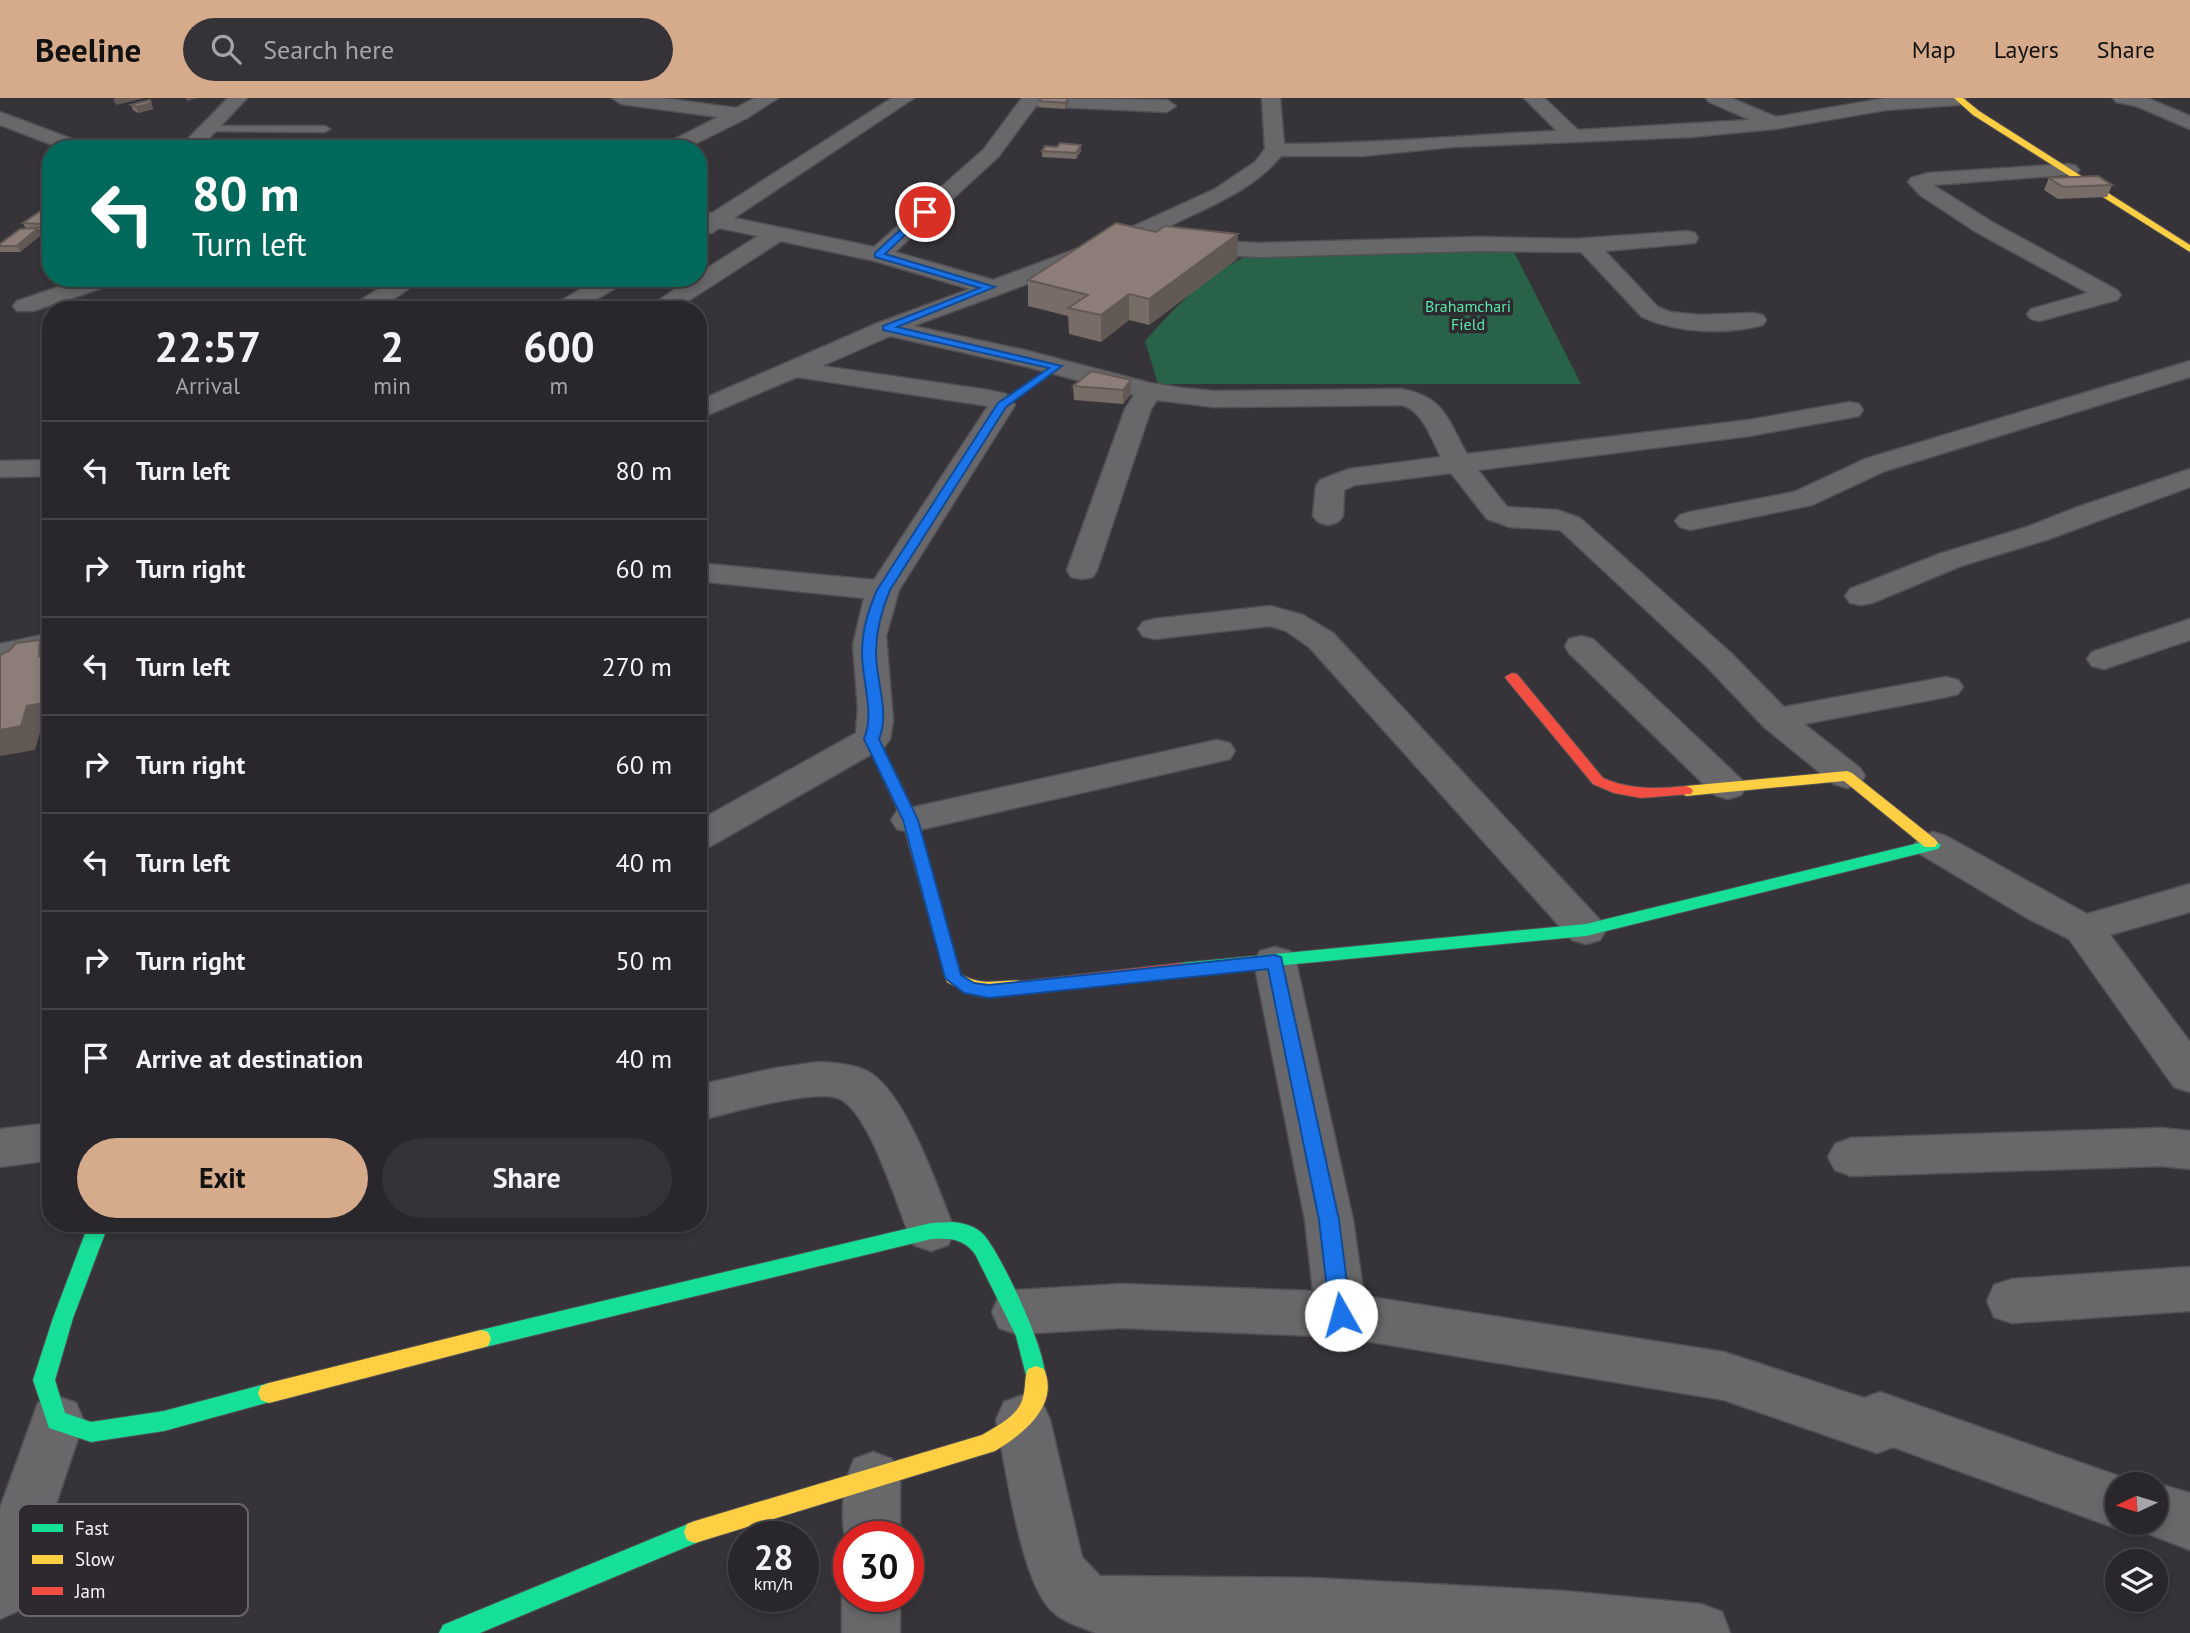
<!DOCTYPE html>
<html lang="en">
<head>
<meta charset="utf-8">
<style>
  :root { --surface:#29272b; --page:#353337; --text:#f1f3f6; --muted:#a5a5a9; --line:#454447; --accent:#d6ab8b }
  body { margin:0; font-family:"PT Sans",sans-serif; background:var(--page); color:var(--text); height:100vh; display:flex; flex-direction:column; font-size:26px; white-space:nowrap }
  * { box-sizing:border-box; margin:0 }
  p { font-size:23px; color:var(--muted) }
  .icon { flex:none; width:38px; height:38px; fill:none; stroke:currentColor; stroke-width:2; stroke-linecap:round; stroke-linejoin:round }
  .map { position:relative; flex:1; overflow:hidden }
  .panel { position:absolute; left:42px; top:203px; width:665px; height:931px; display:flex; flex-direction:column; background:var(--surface); border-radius:28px; box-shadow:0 4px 10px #0003,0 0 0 2px var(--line) }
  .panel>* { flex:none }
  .hud { position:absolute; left:42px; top:42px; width:665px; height:147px; border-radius:28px; box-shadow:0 4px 10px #0003,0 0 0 2px var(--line); background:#00695c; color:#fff; overflow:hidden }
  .needle { width:46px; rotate:266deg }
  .fabs { position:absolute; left:2105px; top:1374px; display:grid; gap:14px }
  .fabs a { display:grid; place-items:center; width:63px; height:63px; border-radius:50%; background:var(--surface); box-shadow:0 4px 10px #0003,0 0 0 2px var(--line); font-size:35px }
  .speed { position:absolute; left:728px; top:1423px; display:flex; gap:14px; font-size:35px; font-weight:700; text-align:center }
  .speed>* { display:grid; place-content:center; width:91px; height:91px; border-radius:50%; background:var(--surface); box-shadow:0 4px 10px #0003,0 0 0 2px var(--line); line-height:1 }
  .speed small { font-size:18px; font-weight:400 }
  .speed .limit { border:10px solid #d22; background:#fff; color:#111 }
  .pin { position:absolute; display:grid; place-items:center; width:60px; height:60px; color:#fff; margin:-30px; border:4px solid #fff; border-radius:50%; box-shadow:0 2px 7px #0007 }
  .me { position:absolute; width:77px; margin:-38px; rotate:353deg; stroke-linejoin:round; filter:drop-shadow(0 0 5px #0008) }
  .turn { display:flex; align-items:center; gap:24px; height:147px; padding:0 35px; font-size:32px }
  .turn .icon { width:91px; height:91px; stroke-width:2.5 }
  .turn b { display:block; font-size:49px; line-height:60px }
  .eta { display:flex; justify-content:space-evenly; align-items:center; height:119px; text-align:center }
  .eta b { font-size:42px; font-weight:700; line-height:49px }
  .action { display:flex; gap:14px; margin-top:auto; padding:14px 35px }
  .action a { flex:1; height:80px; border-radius:42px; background:var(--accent); color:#111; font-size:28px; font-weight:700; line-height:80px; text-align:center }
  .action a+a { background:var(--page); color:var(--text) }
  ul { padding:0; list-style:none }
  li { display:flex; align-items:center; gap:21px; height:98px; padding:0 35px; border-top:2px solid var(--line) }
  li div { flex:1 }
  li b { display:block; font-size:26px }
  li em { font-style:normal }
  header { display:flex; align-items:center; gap:42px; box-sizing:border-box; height:98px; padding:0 35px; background:var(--accent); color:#111 }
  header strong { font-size:33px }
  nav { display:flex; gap:38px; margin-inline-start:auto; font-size:24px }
  .search { width:490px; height:63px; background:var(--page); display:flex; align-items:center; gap:18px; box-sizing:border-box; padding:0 24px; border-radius:38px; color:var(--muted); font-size:26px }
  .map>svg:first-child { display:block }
</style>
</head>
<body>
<header>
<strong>Beeline</strong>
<div class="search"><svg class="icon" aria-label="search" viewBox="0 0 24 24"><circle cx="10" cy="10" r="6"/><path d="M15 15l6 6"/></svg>Search here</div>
<nav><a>Map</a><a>Layers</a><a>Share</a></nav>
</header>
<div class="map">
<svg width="2190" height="1535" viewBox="0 0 2190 1535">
  <rect width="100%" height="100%" fill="#373439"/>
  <!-- green -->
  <path fill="#286349" d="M1510,146L1581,286H1158L1145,243C1178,205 1213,170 1261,152Z"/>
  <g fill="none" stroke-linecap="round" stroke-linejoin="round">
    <defs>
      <polygon id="lane" points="203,28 325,28 330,31 325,34 206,33 201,30"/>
      <g id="street">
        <polygon points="228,0 247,0 199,51 178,51"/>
        <polygon points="612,0 662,0 736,10 755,0 778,0 747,20 685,51 660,51 663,47 718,19 621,6"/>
        <path d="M892,0H914L734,120L874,149L984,51L1022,0L1167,2L1176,8L1167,14L1036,8L998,59L895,154L993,182L1114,137L1215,91L1255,64L1265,51L1262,0H1280L1284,46C1376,46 1466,37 1557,33L1524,0H1544L1578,32L1750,22L1709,4L1706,0H1731L1776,19L1886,0H1966L1964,5L1957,7L1886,12L1775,31L1690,39L1452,49L1362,58H1281C1255,90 1215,106 1178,124C1092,164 1002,195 913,228L1028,253L1150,285L1182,290L1214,293L1401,291C1445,299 1447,321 1467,356L1749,322L1850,304L1859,306L1863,312L1859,318L1749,338L1478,372L1507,409L1557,412L1580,420L1731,555L1784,609L1946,579L1958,582L1963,589L1958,596L1946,599L1804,626L1860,670L1865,678L1860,686L1847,690L1834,686L1764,629L1707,569L1560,432L1510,429L1487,421L1451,375L1355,387L1344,392L1343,418L1338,424L1328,427L1318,424L1313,418L1316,388L1320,382L1349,371L1441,359C1432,342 1422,311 1401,307L1214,309L1157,302L1151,311L1097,472L1093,479L1082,481L1071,479L1067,472L1125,311L1134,297L1024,268L890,238L822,268L988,292L1006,296L1015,307L899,492L886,538L893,622L890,641L884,649L711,748L698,752V723L856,635L858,611L853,547L864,500L698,483V465L874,482L988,308L797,279L698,321V303L878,225L970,191L875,163L781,143L674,212H645L691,180H698V176L758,138L719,130L712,135H698V113L712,115Z"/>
        <polygon points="2113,0 2147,0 2190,18 2190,31 2136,8 2116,4"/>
        <polygon points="0,14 88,47 91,51 63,51 0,27"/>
        <polygon points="2069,66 2076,68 2079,72 2076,76 1933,87 1992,124 2117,192 2121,197 2117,202 2039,223 2031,221 2027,216 2031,211 2088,195 1976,134 1920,97 1908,84 1911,80 1928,75"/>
        <path d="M1687,133L1695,135L1698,140L1695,145L1605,153L1658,209L1670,214L1700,217L1754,215L1763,217L1766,222L1763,227C1725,237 1677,235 1642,219L1581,154L1476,153L1261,159L1186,156L1178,154L1175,149L1178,144L1186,142L1261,145L1476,139L1575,141Z"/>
        <polygon points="85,180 120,180 117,185 33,213 17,213 13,208 17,203"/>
        <polygon points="396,180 424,180 378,212 349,212 353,207"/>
        <polygon points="599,180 627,180 624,185 580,211 564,211 560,206 564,201"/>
        <polygon points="2190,263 2190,279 1885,373 1812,407 1690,432 1680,429 1675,423 1680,417 1690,414 1794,394 1865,361"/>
        <polygon points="51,362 51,378 0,379 0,363"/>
        <polygon points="2190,371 2190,389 2049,441 1961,468 1872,505 1861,507 1850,505 1845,498 1850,491 1939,456 2027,429 2075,410"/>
        <polygon points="1270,508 1303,517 1333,535 1600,822 1606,832 1600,842 1586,846 1572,842 1309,549 1286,533 1270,528 1154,541 1143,538 1138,531 1143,524 1154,521"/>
        <polygon points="2190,521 2190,542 2104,571 2092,568 2087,561 2092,554"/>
        <polygon points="51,535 51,555 0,566 0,546"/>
        <polygon points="1581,538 1593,541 1741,681 1746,689 1741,697 1728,701 1715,697 1569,555 1565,548 1569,541"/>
        <polygon points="1217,642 1230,645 1235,653 1230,661 910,734 897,731 891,722 897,713 910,710"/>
        <polygon points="1933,734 1946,738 2087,816 2190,786 2190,814 2110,837 2190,944 2190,994 2174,989 2069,841 2027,820 1920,756 1914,747 1920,738"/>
        <polygon points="1275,849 1290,853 1296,864 1353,1122 1364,1198 1724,1254 1864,1300 1880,1294 2138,1385 2118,1386 2118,1424 2156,1424 2156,1386 2153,1386 2156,1385 2190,1395 2190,1452 2136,1431 2134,1425 2118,1431 1893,1349 1877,1355 1724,1302 1341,1239 1122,1230 1017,1236 999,1230 992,1214 999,1198 1017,1192 1122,1186 1313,1193 1305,1122 1254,864 1260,853"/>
        <path d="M819,964C835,965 852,966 867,973C905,992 939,1093 955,1133L948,1147L931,1153L914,1147C898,1114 872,1017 840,1001C818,989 725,1016 698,1023V987L776,970Z"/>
        <polygon points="51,1025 51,1062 0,1069 0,1031"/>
        <polygon points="2161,1030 2190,1033 2190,1071 2161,1068 1851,1078 1835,1072 1828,1059 1835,1046 1851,1040"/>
        <polygon points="2190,1169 2190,1213 2012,1225 1994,1219 1987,1203 1994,1187 2012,1181"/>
        <path d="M1023,1297L1042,1304L1050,1322L1082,1459L1100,1478L1313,1480L1564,1493L1701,1506L1722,1514L1730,1535H1096C1081,1529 1063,1524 1052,1513C1020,1483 1006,1367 996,1322L1004,1304Z"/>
        <polygon points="57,1298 76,1305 84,1323 20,1512 0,1521 0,1410 38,1305"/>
        <path d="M873,1354L892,1361L900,1380V1438H849V1450C838,1424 843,1386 854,1361Z"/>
        <polygon points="849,1482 849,1498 900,1498 900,1535 842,1535 842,1498"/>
      </g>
      <g id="fast">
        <polygon points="1930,740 1941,747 1938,751 1586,838 1181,877 1175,875 1173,871 1175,867 1181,865 1586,826 1923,744"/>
        <path d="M953,1124C964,1125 975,1128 983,1136C1000,1154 1053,1264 1044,1285L1036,1288L1028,1285L1016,1238L975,1156C963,1140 950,1140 931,1141L481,1250L474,1248L471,1241L474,1234L481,1232L931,1125Z"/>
        <polygon points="89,1125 109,1125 73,1220 55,1282 65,1315 91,1324 164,1313 269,1285 277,1288 280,1295 277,1302 164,1333 91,1344 49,1330 33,1282 53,1220"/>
        <polygon points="695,1423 703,1426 706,1434 703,1442 480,1535 439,1535 443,1527"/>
      </g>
      <g id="slow">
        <polygon points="1954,0 1963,0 1979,13 2190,147 2190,154 1973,17"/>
        <path d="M872,637L879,641L918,722L960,876C989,892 1005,877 1029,885L1032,889L1029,893C1001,902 972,899 947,884L902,722L865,641Z"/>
        <polygon points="1847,673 1852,675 1935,741 1938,745 1935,749 1925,749 1844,683 1686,698 1679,693 1686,688"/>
        <polygon points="481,1232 488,1234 491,1241 488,1248 481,1250 269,1305 261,1302 258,1295 261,1288 269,1285"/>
        <path d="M1036,1268L1044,1271C1060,1308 1022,1337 995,1353L695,1445L687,1442L684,1434L687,1426L695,1423L982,1337C997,1328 1019,1318 1023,1299C1026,1290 1024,1280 1028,1271Z"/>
      </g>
      <g id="jam">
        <path d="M1512,575L1517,576L1603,680C1630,692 1657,691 1686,688L1691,690L1693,693L1691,696L1641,700L1614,695L1593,686L1507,582L1505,579Z"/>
        <polygon points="1181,865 1187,867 1189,871 1187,875 1181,877 1023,895 1017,893 1014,889 1017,885 1023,883"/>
      </g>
    </defs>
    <!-- lane casing -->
    <use href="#lane" stroke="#525054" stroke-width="3"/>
    <!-- street casing -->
    <use href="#street" stroke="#525054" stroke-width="3"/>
    <!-- fast casing -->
    <use href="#fast" stroke="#525054" stroke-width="2"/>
    <!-- slow casing -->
    <use href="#slow" stroke="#525054" stroke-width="2"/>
    <!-- jam casing -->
    <use href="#jam" stroke="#525054" stroke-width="2"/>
    <!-- lane -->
    <use href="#lane" fill="#686769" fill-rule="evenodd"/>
    <!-- street -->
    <use href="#street" fill="#686769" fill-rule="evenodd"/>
    <!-- fast -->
    <use href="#fast" fill="#16e098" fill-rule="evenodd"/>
    <!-- slow -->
    <use href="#slow" fill="#ffcf43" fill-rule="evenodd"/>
    <!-- jam -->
    <use href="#jam" fill="#f24e42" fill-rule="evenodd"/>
  </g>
  <!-- wall -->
  <g fill="#786c67">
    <polygon points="150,2 153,11 138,15 133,12 131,7"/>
    <polygon points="1039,3 1069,5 1065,11 1039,9"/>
    <polygon points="1081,47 1081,53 1076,61 1042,59 1042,53 1057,49"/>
    <polygon points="2049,80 2112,87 2107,99 2058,101 2044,92"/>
    <polygon points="51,112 51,128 45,132 39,132 41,137 20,154 0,154 0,148 26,131 23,125"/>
    <polygon points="1237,161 1149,227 1129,222 1101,244 1069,236 1068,218 1028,208 1028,182"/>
    <polygon points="1131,282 1131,296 1123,306 1074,302 1073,288"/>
  </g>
  <!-- shaded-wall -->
  <g fill="#625854">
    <polygon points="117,0 144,0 116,7 113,1"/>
    <polygon points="186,0 197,0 187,3"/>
    <polygon points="1069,0 1069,5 1065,11 1065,5"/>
    <polygon points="151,5 153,11 138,15 136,9"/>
    <polygon points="1081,47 1081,53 1076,61 1076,55"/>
    <polygon points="51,120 51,128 45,132 42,126"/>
    <polygon points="38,130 41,137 20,154 17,148"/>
    <polygon points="1238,136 1237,161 1149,227 1149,201"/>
    <polygon points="1129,196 1129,222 1101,244 1101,217"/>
    <polygon points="1131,282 1131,296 1123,306 1123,292"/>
    <polygon points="40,542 51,562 39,558"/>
    <polygon points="51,604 51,629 41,631 35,652 0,658 0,632 27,608"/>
  </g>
  <!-- building -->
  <g fill="#8c7d78" stroke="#625854" stroke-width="2">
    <polygon points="1042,0 1069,0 1065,5 1039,3"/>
    <polygon points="150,2 151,5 136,9 131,7"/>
    <polygon points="1060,45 1081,47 1076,55 1042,53 1045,48 1057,49"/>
    <polygon points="2098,78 2112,87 2063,89 2049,80"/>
    <polygon points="42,112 51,112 51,120 42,126 23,125"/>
    <polygon points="1116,125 1156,134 1165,128 1238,136 1149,201 1129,196 1101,217 1068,210 1088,197 1028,182"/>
    <polygon points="38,130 17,148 0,148 0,146 20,131"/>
    <polygon points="1092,273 1131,282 1123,292 1073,288"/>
    <polygon points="40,542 39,558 51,556 51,604 27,608 21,628 0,632 0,557 9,553 16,545"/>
  </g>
  <!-- route -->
  <path fill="#1a73e8" stroke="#114b97" stroke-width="2" d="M922,112L929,114L885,156L995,189L897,229L1062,268L1006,309L890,492C881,513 876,532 876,555C876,583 890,615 879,641L918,722L961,877L974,885L989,887L1275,857L1281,859L1339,1122L1351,1217L1348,1224L1341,1227L1333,1224L1330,1217L1319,1122L1268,871L989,900L964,895L945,880L903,722L864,641C875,615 862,583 862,555C862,532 868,513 877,492L998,305L1049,270L883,232V228L980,190L875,159V155Z"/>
  <g text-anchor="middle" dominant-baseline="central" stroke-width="7" stroke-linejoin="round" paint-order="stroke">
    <!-- far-park labels -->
    <g font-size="16" fill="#55e9a9" stroke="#2d292f">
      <text x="1468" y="208">Brahamchari<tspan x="1468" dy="18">Field</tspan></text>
    </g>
  </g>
  <!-- legend -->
  <rect x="18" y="1406" width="230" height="112" rx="10" fill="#2d292f" stroke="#69666b" stroke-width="2"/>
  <rect x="32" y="1426" width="31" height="8" fill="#16e098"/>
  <rect x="32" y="1457" width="31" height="9" fill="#ffcf43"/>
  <rect x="32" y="1489" width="31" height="8" fill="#f24e42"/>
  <g font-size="19" fill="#f6f3f8">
    <text x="75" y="1437">Fast</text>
    <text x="75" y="1468">Slow</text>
    <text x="75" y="1500">Jam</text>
  </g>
</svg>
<div class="fabs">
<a><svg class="needle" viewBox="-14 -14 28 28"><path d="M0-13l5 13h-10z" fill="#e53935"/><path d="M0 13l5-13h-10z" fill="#a5a5a9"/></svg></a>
<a><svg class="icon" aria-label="layers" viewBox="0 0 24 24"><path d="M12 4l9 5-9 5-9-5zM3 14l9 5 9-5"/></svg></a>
</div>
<div class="speed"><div>28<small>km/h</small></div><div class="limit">30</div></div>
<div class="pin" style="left:925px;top:114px;background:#d93025"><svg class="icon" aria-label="arrive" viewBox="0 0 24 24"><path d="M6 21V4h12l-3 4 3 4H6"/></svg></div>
<svg class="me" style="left:1341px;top:1217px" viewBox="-20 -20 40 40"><circle r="19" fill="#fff"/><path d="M0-13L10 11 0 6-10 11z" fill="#1a73e8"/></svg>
<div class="hud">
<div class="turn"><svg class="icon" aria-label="left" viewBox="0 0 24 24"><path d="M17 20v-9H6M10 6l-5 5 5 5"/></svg><div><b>80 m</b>Turn left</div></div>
</div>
<section class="panel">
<div class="eta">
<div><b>22:57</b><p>Arrival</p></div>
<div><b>2</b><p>min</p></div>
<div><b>600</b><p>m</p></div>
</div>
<ul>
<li><svg class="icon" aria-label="left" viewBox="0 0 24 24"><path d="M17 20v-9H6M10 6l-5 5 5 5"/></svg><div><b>Turn left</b></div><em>80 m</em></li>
<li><svg class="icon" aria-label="right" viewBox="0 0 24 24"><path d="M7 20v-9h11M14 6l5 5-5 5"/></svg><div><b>Turn right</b></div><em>60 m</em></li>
<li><svg class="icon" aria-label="left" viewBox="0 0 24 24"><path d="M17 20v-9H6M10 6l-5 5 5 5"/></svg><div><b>Turn left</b></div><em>270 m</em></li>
<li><svg class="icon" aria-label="right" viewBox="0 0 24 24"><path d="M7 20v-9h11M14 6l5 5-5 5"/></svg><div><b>Turn right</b></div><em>60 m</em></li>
<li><svg class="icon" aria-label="left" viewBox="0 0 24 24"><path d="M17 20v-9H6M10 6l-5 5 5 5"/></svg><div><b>Turn left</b></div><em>40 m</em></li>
<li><svg class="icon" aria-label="right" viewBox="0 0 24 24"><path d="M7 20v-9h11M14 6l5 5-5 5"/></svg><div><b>Turn right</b></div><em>50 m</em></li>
<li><svg class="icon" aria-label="arrive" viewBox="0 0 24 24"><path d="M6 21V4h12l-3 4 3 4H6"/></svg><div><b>Arrive at destination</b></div><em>40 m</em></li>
</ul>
<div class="action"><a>Exit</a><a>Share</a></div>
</section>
</div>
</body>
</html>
